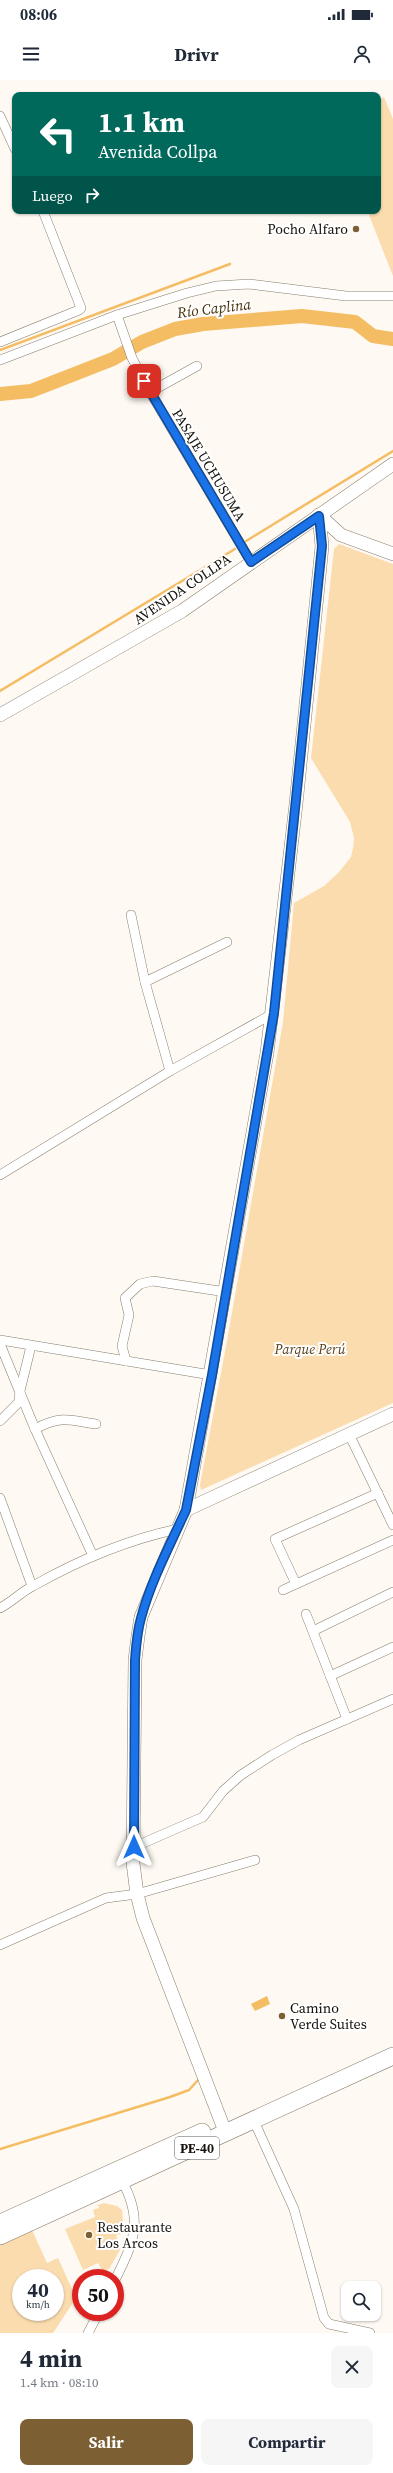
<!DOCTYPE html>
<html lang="es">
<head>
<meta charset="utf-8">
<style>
  :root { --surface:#fff; --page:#f6f6f7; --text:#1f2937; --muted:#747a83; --accent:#7c5f32 }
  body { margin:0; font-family:"Source Serif 4",serif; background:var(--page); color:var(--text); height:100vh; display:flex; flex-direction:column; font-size:15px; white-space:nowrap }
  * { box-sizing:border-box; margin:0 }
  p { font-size:13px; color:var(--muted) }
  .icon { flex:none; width:22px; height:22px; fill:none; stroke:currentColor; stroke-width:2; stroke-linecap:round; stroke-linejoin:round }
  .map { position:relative; height:2253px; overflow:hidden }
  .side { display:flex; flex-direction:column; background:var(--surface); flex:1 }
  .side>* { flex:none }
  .top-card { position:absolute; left:12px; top:12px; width:369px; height:122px; border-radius:8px; box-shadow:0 1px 3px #0004; background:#00695c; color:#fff; overflow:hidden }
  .tools { position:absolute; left:341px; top:2201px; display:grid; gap:8px }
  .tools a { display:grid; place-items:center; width:40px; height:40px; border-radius:8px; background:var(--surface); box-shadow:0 1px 3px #0004; font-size:20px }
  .speed { position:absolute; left:12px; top:2189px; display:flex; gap:8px; font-size:20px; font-weight:700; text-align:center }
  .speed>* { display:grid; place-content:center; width:52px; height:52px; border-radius:50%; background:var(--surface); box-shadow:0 1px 3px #0004; line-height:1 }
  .speed small { font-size:10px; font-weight:400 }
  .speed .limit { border:6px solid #d22; background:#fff; color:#111 }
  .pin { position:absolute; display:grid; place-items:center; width:34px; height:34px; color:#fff; margin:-17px; border-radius:8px; box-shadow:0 2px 6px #0006 }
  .me { position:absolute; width:44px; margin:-22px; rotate:0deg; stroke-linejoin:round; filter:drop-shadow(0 0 3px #0008) }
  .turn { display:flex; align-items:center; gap:14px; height:84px; padding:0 20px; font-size:18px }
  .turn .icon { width:52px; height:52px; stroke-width:2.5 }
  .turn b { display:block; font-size:28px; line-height:34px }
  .then { display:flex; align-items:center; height:38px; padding:0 20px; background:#0003; gap:8px; font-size:15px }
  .round { display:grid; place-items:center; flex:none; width:42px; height:42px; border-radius:8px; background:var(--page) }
  .overview { display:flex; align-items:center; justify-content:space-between; height:68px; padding:0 20px }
  h1 { font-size:24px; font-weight:700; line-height:30px }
  .button { display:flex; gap:8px; margin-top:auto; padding:8px 20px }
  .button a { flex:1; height:46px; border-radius:8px; background:var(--accent); color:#fff; font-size:16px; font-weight:700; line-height:46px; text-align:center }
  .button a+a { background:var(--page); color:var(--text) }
  .status { display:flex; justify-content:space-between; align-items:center; height:28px; padding:0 20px; background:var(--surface); direction:ltr }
  .status svg { height:11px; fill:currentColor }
  header { display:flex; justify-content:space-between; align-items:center; height:52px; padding:0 20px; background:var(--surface); font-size:18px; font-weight:700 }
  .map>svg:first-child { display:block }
</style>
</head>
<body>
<div class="status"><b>08:06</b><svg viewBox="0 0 49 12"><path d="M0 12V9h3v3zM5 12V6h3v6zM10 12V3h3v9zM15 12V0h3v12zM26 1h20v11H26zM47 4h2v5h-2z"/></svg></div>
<header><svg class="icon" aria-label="menu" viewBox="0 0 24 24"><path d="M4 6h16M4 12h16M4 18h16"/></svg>Drivr<svg class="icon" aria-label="person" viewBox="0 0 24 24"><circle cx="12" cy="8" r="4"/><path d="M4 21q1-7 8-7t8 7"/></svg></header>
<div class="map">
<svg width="393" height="2253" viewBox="0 0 393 2253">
  <rect width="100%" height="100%" fill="#fef9f2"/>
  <!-- green -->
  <g fill="#fbdcae" fill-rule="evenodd">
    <polygon points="384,17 393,39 393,196 369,135 373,131 378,131 378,21"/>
    <polygon points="339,464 393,484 393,1323 201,1410 200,1405 227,1261 283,942 294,823 324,806 339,792 351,777 353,768 354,758 350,742 311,678 334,469"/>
    <polygon points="104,2123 117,2126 122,2130 124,2153 116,2155 121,2168 109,2189 103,2192 98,2183 83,2190 65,2149 95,2137 93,2130 99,2128 98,2125"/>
    <path d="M32,2150L47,2183L58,2178L76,2218L53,2253H0V2165ZM21,2198H55V2232H21Z"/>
  </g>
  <!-- water -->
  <polygon fill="#f5bd63" points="267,1916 270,1924 255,1931 251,1924"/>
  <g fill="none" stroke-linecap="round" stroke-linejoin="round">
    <!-- stream -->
    <g stroke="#f5bd63" stroke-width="2.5">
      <polyline points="0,270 230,184"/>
      <polyline points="246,461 393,371"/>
      <polyline points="0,611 235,469"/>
      <polyline points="0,2069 170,2017 189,2010 199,1999"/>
    </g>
    <!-- river -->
    <polyline stroke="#f5bd63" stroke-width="14" points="0,314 31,311 113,279 142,262 175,249 203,244 302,236 355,242 373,256 393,259"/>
    <defs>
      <g id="street">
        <polyline points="0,36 15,69"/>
        <polyline points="117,235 132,278 150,312 251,482"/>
        <polyline points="0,262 79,230 81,228 43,131"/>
        <polyline points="0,280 117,235 187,213 216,206 249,204 346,216 393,216"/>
        <polyline points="150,312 197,286"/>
        <polyline points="131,835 145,902 170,991"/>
        <polyline points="145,902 227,862"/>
        <polyline points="0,1095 170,991 274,933"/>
        <polyline points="0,1260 211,1295"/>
        <polyline points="0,1264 35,1349 93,1476"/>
        <polyline points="126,1281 122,1266 129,1235 125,1218 140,1204 153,1201 226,1212"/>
        <polyline points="0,1341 19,1322 20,1311 31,1266"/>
        <path d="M35,1349C61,1335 68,1340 96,1344"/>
        <polyline points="349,1354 393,1445"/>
        <polyline points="0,1418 32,1506"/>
        <polyline points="296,1504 275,1459 378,1413"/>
        <polyline points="283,1510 393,1460"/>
        <path d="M0,1528C12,1522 21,1512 33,1506C79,1480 126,1460 178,1449"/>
        <polyline points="306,1534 347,1639"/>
        <polyline points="313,1551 393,1512"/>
        <polyline points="330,1596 393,1567"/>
        <polyline points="134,1767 203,1737 223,1711 241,1695 272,1675 299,1660 393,1619"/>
        <polyline points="0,1865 106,1818 137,1814 255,1780"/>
        <polyline points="254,2041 294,2129 324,2238 329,2244 370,2253"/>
        <path d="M115,2200C135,2160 144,2139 120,2097"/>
        <polyline points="88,2253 99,2232"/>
      </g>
      <g id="secondary">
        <polyline points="319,435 341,455 393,474"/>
        <polyline points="0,635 182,531 393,384"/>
        <polyline points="186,1430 393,1334"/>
        <polyline points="226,2054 143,1838 137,1814 133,1783 135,1580 138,1556 141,1537 186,1430 267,973 296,724 322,466 319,435"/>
      </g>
      <g id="highway">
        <polyline points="0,2143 202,2052"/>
        <polyline points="0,2156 393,1976"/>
      </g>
    </defs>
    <!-- street casing -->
    <use href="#street" stroke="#887d6d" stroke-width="10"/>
    <!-- secondary casing -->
    <use href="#secondary" stroke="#887d6d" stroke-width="14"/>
    <!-- highway casing -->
    <use href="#highway" stroke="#887d6d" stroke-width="18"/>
    <!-- street -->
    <use href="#street" stroke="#fff" stroke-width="9"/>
    <!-- secondary -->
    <use href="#secondary" stroke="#fff" stroke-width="13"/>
    <!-- highway -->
    <use href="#highway" stroke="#fff" stroke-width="17"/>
  </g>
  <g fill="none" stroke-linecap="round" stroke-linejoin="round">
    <defs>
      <path id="route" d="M134,1767L135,1580C136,1566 137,1552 141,1538C151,1501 170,1465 186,1430L212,1295L274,933L322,466L319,436L251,482L144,301"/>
    </defs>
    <!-- route casing -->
    <use href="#route" stroke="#114b97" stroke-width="10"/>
    <!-- route -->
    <use href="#route" stroke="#1a73e8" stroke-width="7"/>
  </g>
  <!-- markers -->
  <g fill="#7c5f32" stroke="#fff" stroke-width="1.5">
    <circle cx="356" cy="149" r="4"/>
    <circle cx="282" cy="1936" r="4"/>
    <circle cx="89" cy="2155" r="4"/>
  </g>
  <g text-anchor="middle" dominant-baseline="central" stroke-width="4" stroke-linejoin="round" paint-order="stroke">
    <!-- shield labels -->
    <rect fill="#fff" stroke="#5b5854" stroke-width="1" x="175" y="2057" width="44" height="22" rx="3"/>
    <g font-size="13" font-weight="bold" fill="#15110b">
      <text x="197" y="2068">PE-40</text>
    </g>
    <!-- poi labels -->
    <g font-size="14" fill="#15110b" stroke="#fff" text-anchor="start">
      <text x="348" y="149" text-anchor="end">Pocho Alfaro</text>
      <text x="290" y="1928">Camino<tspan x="290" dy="16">Verde Suites</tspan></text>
      <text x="97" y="2147">Restaurante<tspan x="97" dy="16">Los Arcos</tspan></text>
    </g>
    <!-- street labels -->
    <g font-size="14" fill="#15110b" stroke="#fff">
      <text transform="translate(209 385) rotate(59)">PASAJE UCHUSUMA</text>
      <text transform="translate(182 509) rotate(-34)">AVENIDA COLLPA</text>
    </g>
    <!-- park labels -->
    <g font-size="14" font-style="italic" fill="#59421d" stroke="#fff">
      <text x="310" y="1269">Parque Perú</text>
    </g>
    <!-- water labels -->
    <g font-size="15" font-style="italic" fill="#463008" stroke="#fff">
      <text transform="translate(214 228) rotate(-7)">Río Caplina</text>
    </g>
  </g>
</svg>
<div class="tools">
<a><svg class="icon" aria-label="search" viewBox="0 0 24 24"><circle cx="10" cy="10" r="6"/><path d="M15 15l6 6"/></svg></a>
</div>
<div class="speed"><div>40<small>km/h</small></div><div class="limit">50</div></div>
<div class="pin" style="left:144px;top:301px;background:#d93025"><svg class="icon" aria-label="arrive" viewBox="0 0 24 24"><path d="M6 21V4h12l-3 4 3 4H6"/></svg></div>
<svg class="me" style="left:134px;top:1767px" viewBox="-20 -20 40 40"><path d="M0-17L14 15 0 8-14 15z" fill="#1a73e8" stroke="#fff" stroke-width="4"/></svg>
<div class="top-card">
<div class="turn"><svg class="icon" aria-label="left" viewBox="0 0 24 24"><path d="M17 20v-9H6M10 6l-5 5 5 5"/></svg><div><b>1.1 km</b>Avenida Collpa</div></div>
<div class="then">Luego<svg class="icon" aria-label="right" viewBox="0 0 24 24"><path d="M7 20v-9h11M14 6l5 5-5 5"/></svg></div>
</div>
</div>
<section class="side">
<div class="overview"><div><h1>4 min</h1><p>1.4 km · 08:10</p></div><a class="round"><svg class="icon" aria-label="close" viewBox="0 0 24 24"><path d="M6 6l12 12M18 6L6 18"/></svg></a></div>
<div class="button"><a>Salir</a><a>Compartir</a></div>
</section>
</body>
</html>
